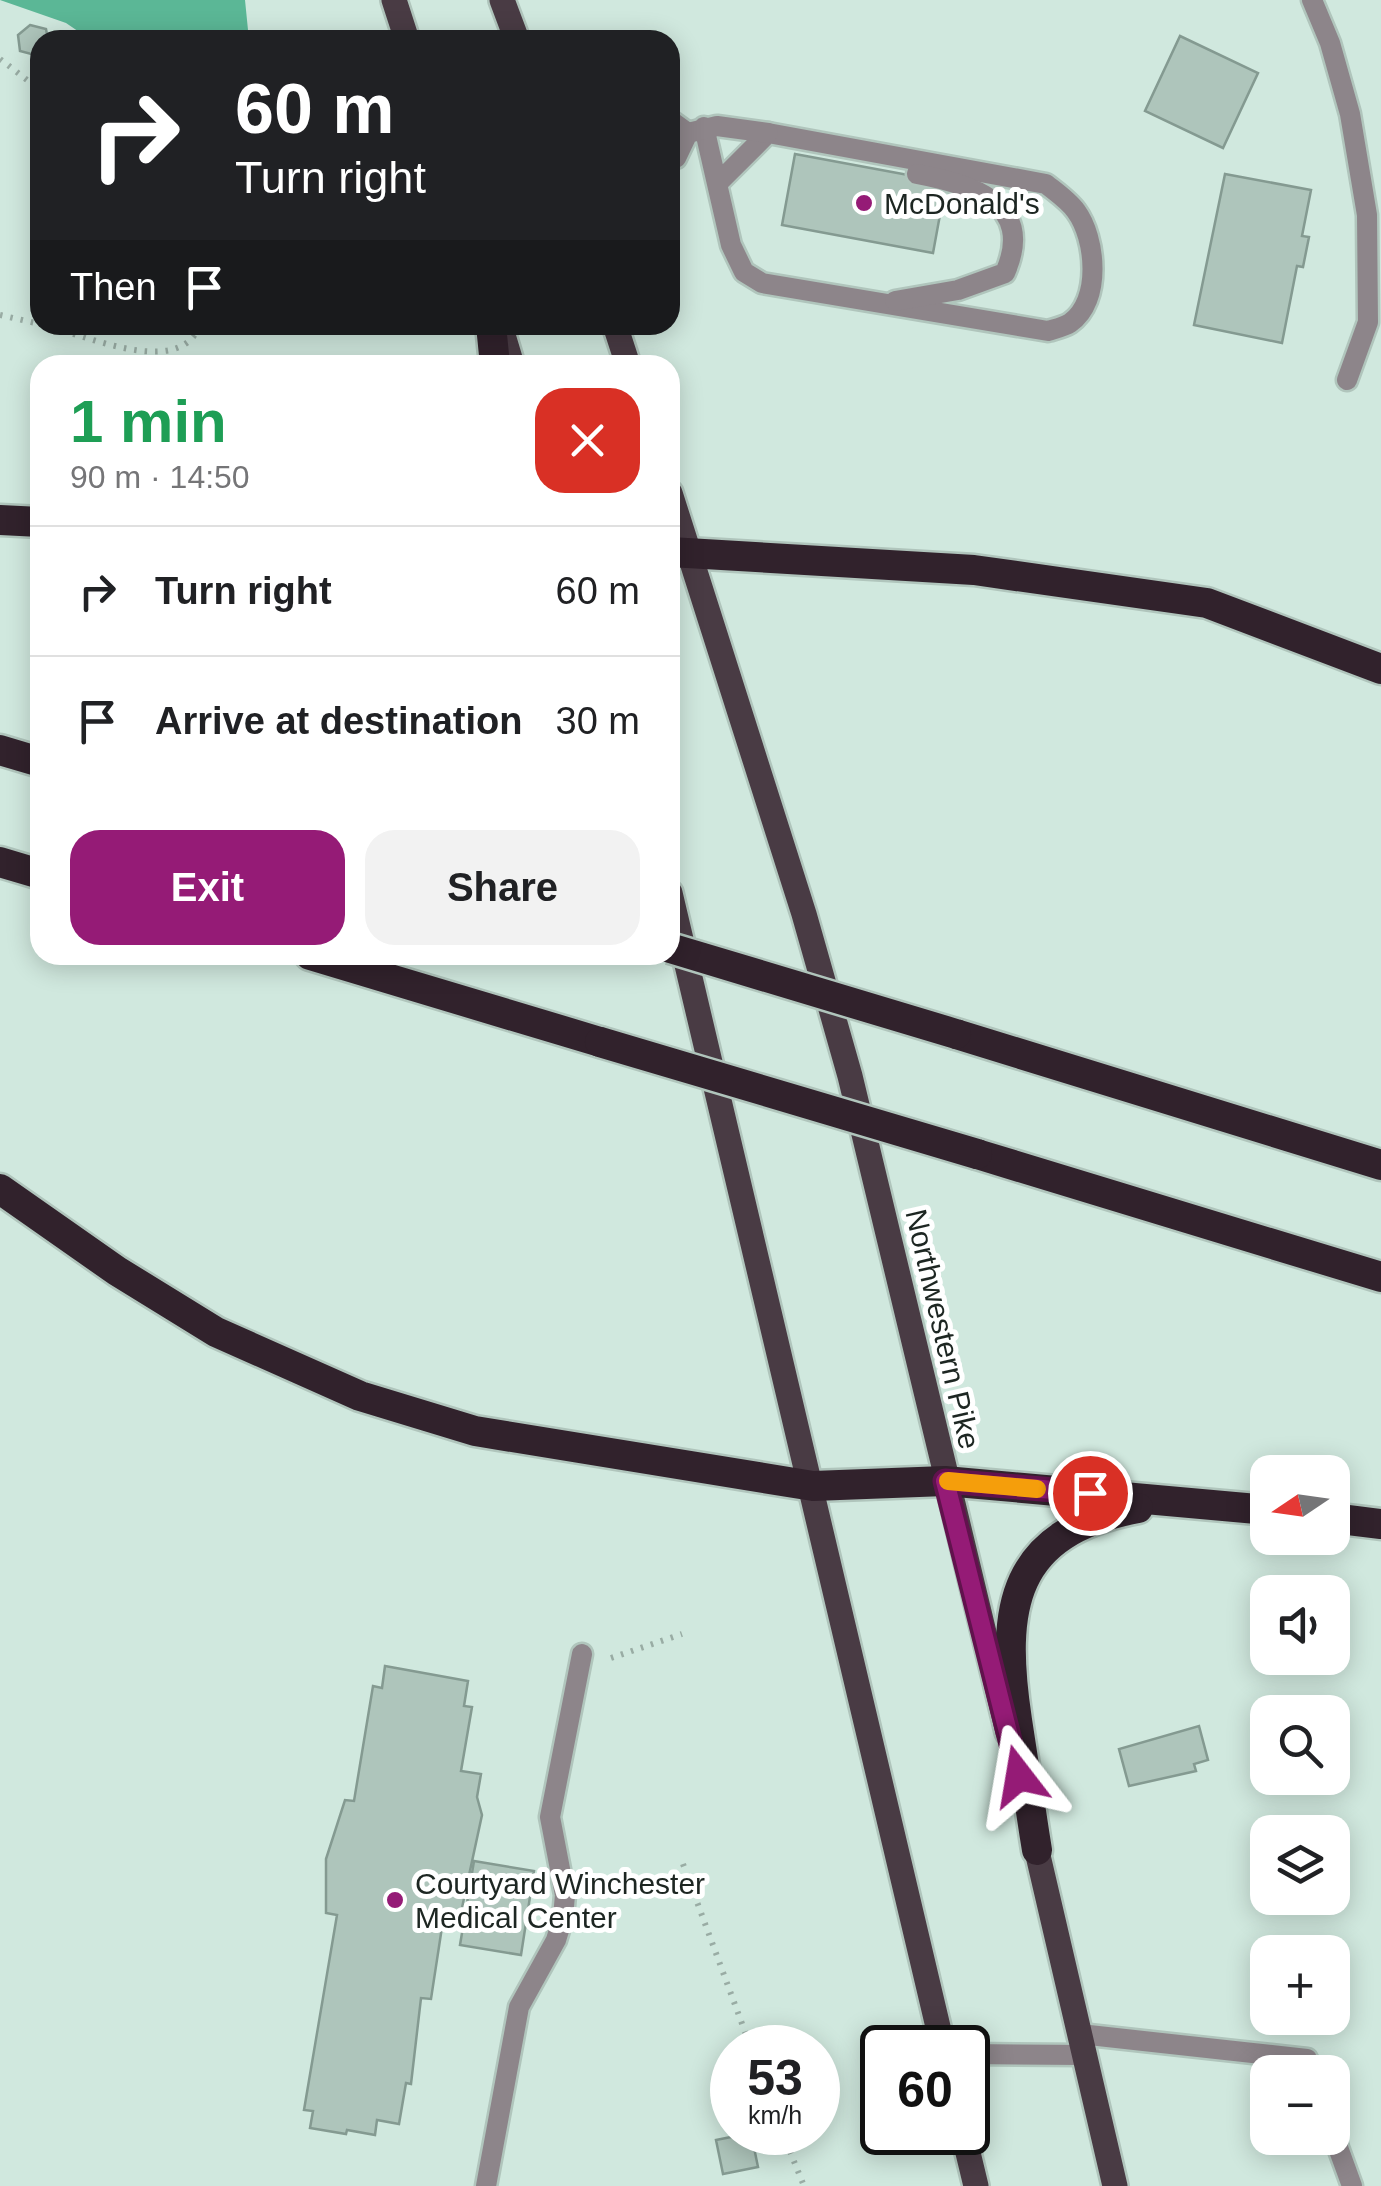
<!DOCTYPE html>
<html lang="en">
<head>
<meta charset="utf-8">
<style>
  :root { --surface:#fff; --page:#f2f2f2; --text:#202124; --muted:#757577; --line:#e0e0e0; --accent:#951b76 }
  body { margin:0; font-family:Helvetica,sans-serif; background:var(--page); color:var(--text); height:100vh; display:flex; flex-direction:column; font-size:38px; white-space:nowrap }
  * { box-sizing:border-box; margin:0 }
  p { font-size:32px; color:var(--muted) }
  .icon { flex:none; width:55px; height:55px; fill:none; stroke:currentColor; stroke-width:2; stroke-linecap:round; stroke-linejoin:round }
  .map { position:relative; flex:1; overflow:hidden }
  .drawer { position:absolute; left:30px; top:355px; width:650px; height:610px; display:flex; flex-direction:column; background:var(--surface); border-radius:30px; box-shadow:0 5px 25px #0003 }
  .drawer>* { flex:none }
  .guide { position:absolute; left:30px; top:30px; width:650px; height:305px; border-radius:30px; box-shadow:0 5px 25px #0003; background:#202124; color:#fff; overflow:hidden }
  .needle { width:65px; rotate:257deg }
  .controls { position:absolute; left:1250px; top:1455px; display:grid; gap:20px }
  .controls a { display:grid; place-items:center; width:100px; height:100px; border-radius:20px; background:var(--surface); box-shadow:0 5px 25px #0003; font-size:50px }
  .speed { position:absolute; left:710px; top:2025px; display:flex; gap:20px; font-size:50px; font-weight:700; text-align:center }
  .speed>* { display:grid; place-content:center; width:130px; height:130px; border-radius:50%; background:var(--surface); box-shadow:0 5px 25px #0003; line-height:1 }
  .speed small { font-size:25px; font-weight:400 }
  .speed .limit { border:5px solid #111; border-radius:15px; background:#fff; color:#111 }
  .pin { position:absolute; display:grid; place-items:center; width:85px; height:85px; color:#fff; margin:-42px; border:5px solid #fff; border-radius:50%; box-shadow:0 2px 10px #0007 }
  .me { position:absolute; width:110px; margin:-55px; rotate:346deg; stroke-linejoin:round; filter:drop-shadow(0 0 8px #0008) }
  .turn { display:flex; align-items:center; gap:35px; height:210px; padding:0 40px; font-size:45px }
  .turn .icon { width:130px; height:130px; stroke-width:2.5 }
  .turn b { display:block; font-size:70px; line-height:85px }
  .then { display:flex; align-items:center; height:95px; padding:0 40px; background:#0003; gap:20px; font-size:38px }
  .round { display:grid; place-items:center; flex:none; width:105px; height:105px; border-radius:30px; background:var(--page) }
  .overview { display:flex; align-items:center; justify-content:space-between; height:170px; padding:0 40px }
  h1 { font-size:60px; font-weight:800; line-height:75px; color:#1e9e55 }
  .cta { display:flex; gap:20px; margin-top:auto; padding:20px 40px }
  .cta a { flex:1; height:115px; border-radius:30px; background:var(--accent); color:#fff; font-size:40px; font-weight:800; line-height:115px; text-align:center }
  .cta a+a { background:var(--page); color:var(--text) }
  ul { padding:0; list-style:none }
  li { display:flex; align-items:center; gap:30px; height:130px; padding:0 40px; border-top:2px solid var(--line) }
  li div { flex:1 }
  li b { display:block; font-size:38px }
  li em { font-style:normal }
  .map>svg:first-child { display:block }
</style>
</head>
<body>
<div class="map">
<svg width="1381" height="2186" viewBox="0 0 1381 2186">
  <rect width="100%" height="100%" fill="#d0e8de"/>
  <!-- water -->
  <polygon fill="#5bb796" points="0,0 245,0 249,40 91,40 66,23"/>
  <!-- building -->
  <g fill="#aec5bb" stroke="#849a91" stroke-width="2.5">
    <polygon points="30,25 46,29 48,40 40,40 40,52 35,55 20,51 18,35"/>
    <polygon points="1180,36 1258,73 1223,148 1145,111"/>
    <polygon points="795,154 946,182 933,253 782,225"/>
    <polygon points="1225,174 1311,190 1302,236 1309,237 1303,267 1297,266 1282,343 1194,325"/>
    <polygon points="385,1666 468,1681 464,1706 472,1707 461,1771 481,1774 477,1797 482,1815 460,1917 444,1914 431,1999 421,1998 411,2084 406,2083 399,2124 377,2120 375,2135 347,2130 346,2134 310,2128 313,2111 304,2110 337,1915 326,1913 326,1859 345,1800 354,1801 373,1686 382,1688"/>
    <polygon points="1199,1726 1208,1760 1194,1764 1196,1771 1129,1786 1119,1749"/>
    <polygon points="474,1861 534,1871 521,1955 460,1945"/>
    <polygon points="751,2133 758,2167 723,2174 716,2140"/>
  </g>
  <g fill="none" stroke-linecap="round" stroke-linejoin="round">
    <defs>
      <g id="service">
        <polyline points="1312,0 1330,43 1350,114 1367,215 1368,322 1347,380"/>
        <polyline points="670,120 688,133"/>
        <path d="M704,127L731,245L744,272L762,283L1048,331C1054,329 1064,327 1070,323C1102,301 1096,238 1076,211C1069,201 1056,192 1046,184L768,133L719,182"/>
        <polyline points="670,160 676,158 688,133 717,126 768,133"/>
        <path d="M895,301L958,290L1005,273C1036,202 970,184 917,174"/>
        <polyline points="1080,2034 1307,2059 1312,2072"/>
        <polyline points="968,2054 1084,2055"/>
        <polyline points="1332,2131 1352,2186"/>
        <polyline points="486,2186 519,2007 556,1940 563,1917 565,1895 550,1817 582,1654"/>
      </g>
      <g id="primary">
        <polyline points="394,0 407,40"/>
        <polyline points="502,0 517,40"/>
        <polyline points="500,325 512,365"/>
        <polyline points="615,325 628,365"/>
        <polyline points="670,493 804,914 850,1076 1008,1732"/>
        <polyline points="670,893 943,2048"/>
        <polyline points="1033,1834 1115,2186"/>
        <polyline points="963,2132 976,2186"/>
      </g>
      <g id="motorway">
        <polyline points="491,325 495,365"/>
        <polyline points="0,520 40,522"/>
        <polyline points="670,552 974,570 1207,603 1381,669"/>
        <polyline points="0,750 40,762"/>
        <polyline points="0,862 40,874"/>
        <polyline points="310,955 600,1042"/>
        <polyline points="956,1034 1381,1165"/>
        <polyline points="977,1154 1381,1277"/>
        <polyline points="0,1189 117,1271 216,1332 360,1396 475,1431 813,1486 945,1481 1268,1510"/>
        <polyline points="1332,1518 1381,1524"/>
        <path d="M1037,1850C1030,1807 1024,1764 1017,1720C1000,1607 1011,1532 1138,1508"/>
      </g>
    </defs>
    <!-- service casing -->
    <use href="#service" stroke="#b0c5bc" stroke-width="25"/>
    <!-- primary casing -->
    <use href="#primary" stroke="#b0c5bc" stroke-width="30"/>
    <!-- motorway casing -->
    <use href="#motorway" stroke="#b0c5bc" stroke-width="35"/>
    <!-- path -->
    <g stroke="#99aca4" stroke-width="6" stroke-dasharray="2.5 8" stroke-linecap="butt">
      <polyline points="0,59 40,90"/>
      <polyline points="0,315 40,324"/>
      <path d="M43,325C84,334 179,380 200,325"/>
      <polyline points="611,1658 682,1634"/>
      <polyline points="683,1864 751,2048"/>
      <polyline points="782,2132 804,2186"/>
    </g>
    <!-- service -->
    <use href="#service" stroke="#8d858a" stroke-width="20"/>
    <!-- primary -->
    <use href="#primary" stroke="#493b44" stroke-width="25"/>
    <!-- motorway -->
    <use href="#motorway" stroke="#31222c" stroke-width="30"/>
    <defs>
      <g id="motorway-bridge">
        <polyline points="670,948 956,1034"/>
        <polyline points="600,1042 977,1154"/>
      </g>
    </defs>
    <!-- motorway-bridge casing -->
    <use href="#motorway-bridge" stroke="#b0c5bc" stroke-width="35" stroke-linecap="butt"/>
    <!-- motorway-bridge -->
    <use href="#motorway-bridge" stroke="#31222c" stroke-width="30"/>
  </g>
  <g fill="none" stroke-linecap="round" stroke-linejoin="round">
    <defs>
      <polyline id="route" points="1019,1776 945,1481 1090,1493"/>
    </defs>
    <!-- route casing -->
    <use href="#route" stroke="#61124d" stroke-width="25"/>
    <!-- route -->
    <use href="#route" stroke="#951b76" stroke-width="18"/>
    <!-- slow -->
    <polyline stroke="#f59e0b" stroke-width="18" points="948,1481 1037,1489"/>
  </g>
  <!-- markers -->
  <g fill="#951b76" stroke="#fff" stroke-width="4">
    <circle cx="864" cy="203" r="10"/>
    <circle cx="395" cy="1900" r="10"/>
  </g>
  <g text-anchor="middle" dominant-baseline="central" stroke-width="10" stroke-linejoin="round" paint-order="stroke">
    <!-- poi labels -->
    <g font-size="30" fill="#1d2622" stroke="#fff" text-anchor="start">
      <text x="884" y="203">McDonald's</text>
      <text x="415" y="1883">Courtyard Winchester<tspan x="415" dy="34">Medical Center</tspan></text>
    </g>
    <!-- street labels -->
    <g font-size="30" fill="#1d2622" stroke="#fff">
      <text transform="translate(943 1329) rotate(77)">Northwestern Pike</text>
    </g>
  </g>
</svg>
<div class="controls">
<a><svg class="needle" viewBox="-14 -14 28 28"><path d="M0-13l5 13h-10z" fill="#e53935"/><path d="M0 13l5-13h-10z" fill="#757577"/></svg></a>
<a><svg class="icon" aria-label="sound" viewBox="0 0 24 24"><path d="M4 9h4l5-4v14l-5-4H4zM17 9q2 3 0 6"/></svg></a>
<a><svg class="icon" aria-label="search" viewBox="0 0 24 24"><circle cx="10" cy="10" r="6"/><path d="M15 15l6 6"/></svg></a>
<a><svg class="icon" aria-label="layers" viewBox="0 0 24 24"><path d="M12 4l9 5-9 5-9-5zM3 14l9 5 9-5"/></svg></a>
<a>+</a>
<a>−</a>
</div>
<div class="speed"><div>53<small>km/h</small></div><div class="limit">60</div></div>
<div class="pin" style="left:1090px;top:1493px;background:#d93025"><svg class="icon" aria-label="arrive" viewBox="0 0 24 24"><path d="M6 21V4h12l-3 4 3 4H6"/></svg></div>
<svg class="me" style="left:1019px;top:1776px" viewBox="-20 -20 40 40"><path d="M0-17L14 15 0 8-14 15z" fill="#951b76" stroke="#fff" stroke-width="4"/></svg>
<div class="guide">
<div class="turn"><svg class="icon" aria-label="right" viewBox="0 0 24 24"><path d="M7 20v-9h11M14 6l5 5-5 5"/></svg><div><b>60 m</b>Turn right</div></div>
<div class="then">Then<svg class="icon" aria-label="arrive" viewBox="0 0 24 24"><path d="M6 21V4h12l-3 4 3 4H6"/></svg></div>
</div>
<section class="drawer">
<div class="overview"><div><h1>1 min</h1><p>90 m · 14:50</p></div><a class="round" style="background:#d93025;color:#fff"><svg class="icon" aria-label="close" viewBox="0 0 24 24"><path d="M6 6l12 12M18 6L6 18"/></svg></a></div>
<ul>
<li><svg class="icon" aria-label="right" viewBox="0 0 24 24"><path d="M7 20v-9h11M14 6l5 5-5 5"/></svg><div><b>Turn right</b></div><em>60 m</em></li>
<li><svg class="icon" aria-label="arrive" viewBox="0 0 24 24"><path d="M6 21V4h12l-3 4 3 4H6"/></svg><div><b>Arrive at destination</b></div><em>30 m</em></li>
</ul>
<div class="cta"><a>Exit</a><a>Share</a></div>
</section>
</div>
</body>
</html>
